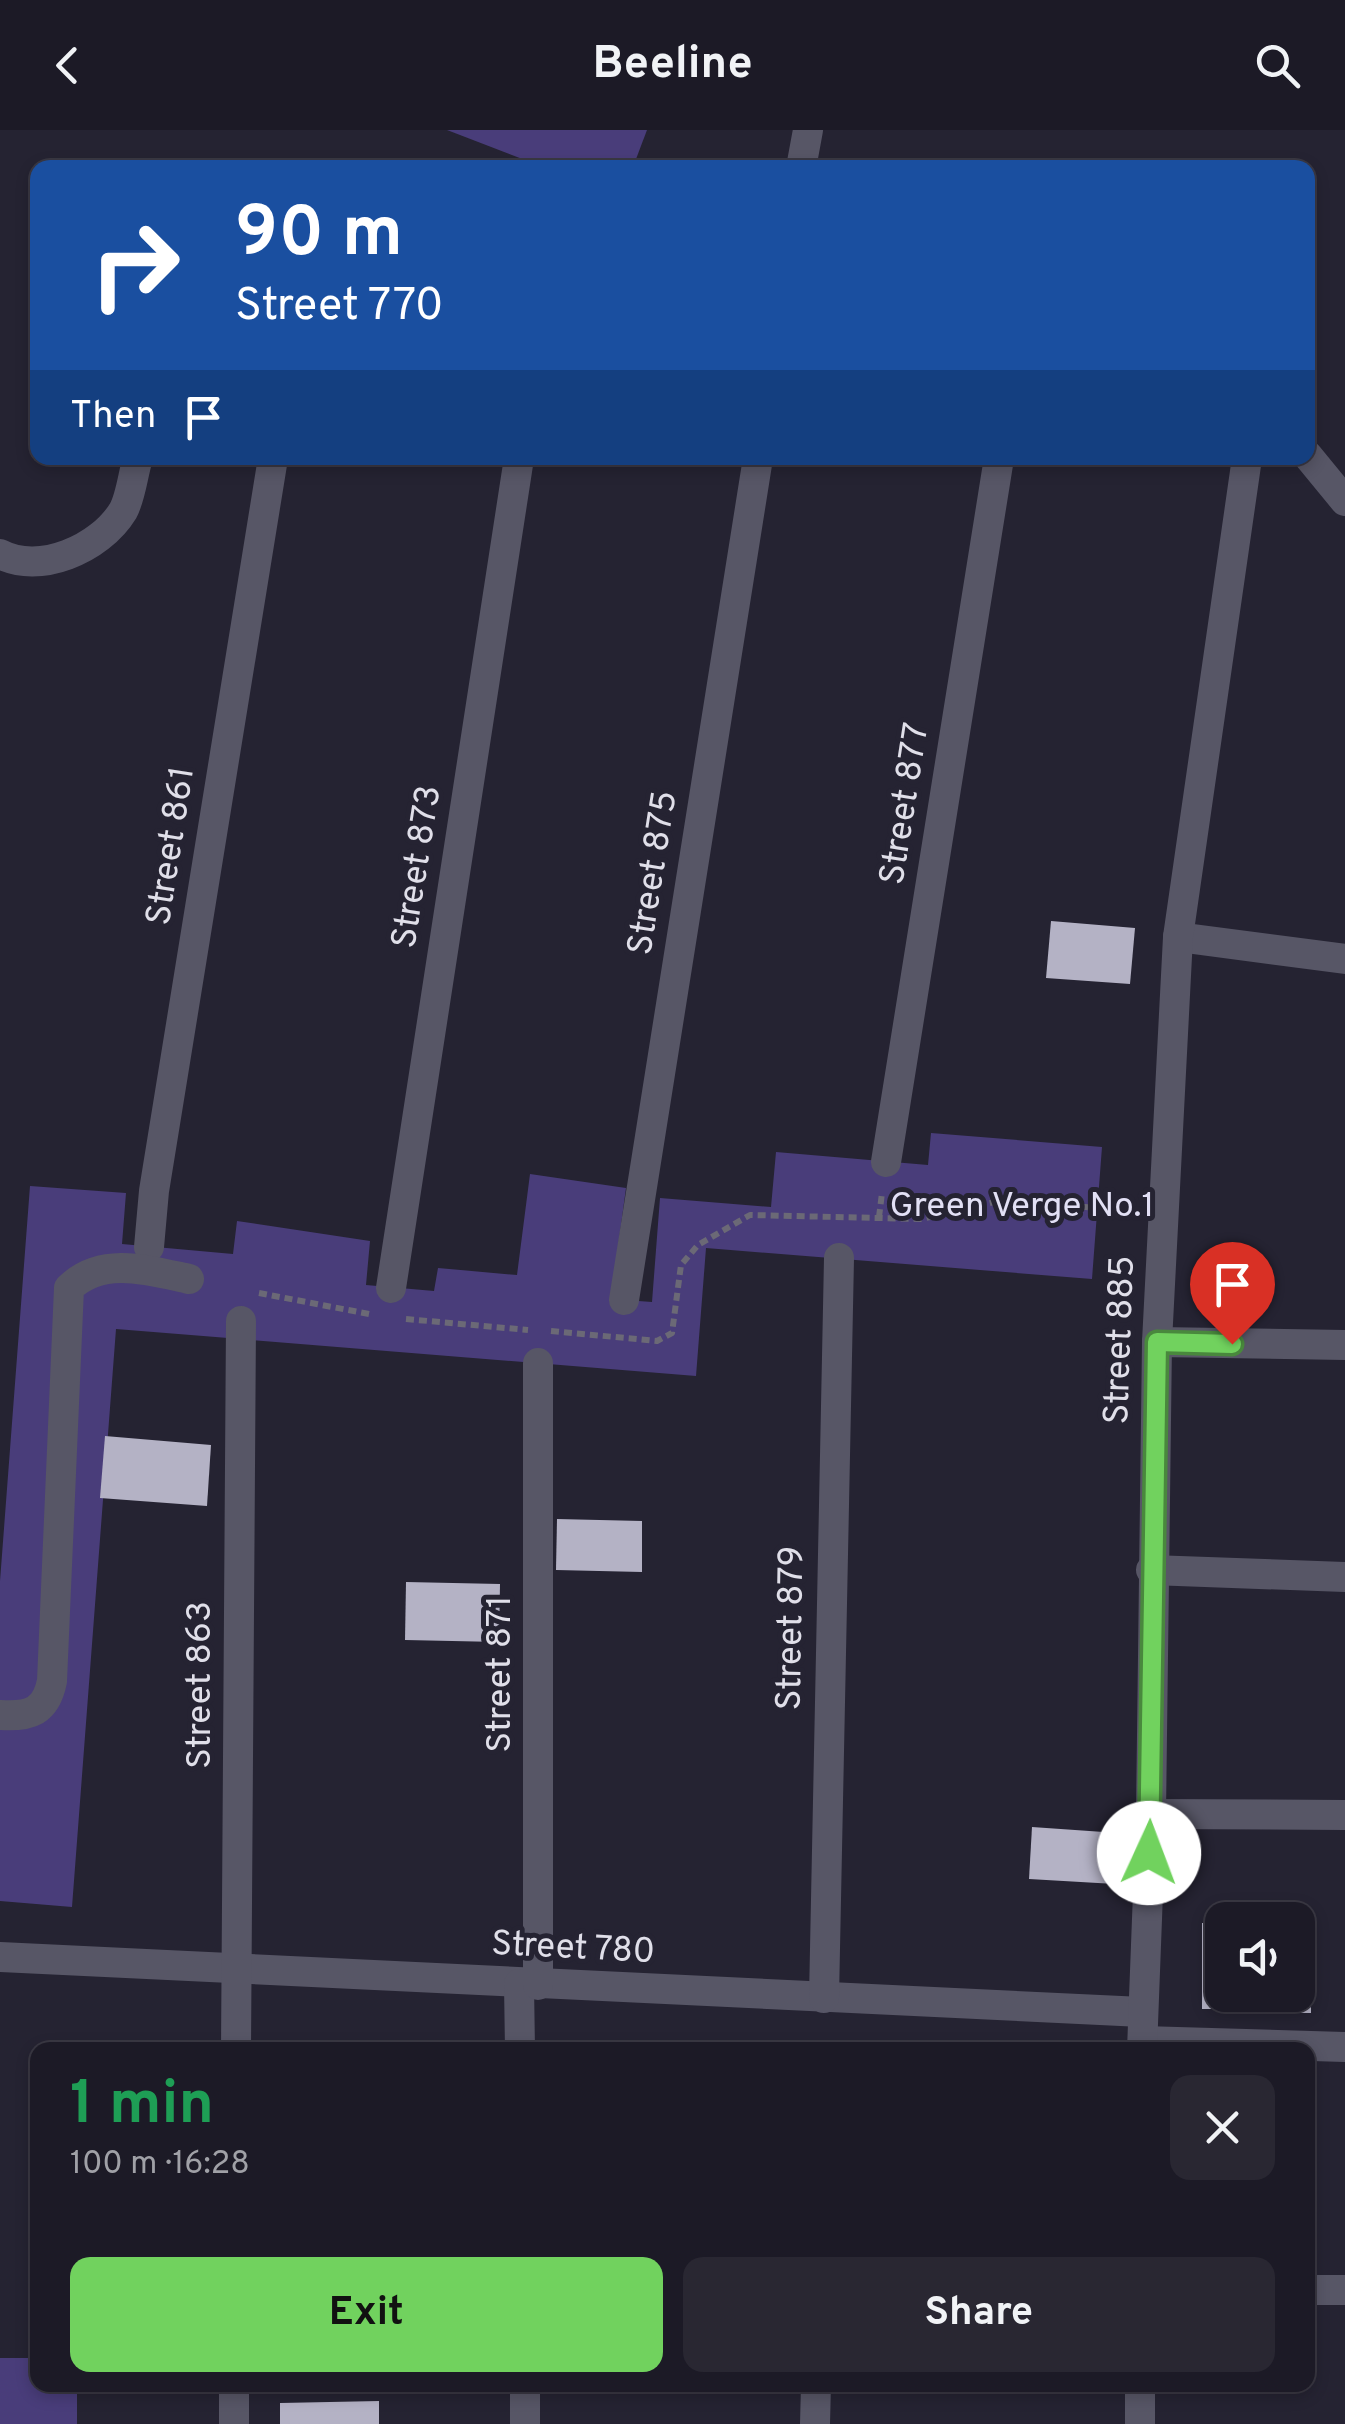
<!DOCTYPE html>
<html lang="en">
<head>
<meta charset="utf-8">
<style>
  :root { --surface:#1c1a26; --page:#292732; --text:#f1f3f6; --muted:#a0a1a7; --line:#3a3843; --accent:#71d25e }
  body { margin:0; font-family:Overpass,sans-serif; background:var(--page); color:var(--text); height:100vh; display:flex; flex-direction:column; font-size:38px; white-space:nowrap }
  * { box-sizing:border-box; margin:0 }
  p { font-size:32px; color:var(--muted) }
  .icon { flex:none; width:55px; height:55px; fill:none; stroke:currentColor; stroke-width:2; stroke-linecap:round; stroke-linejoin:round }
  .map { position:relative; flex:1; overflow:hidden }
  .details { position:absolute; left:30px; top:1912px; width:1285px; height:350px; display:flex; flex-direction:column; background:var(--surface); border-radius:20px; box-shadow:0 5px 15px #0003,0 0 0 2px var(--line) }
  .details>* { flex:none }
  .top-card { position:absolute; left:30px; top:30px; width:1285px; height:305px; border-radius:20px; box-shadow:0 5px 15px #0003,0 0 0 2px var(--line); background:#1a4fa0; color:#fff; overflow:hidden }
  .tools { position:absolute; left:1205px; top:1772px; display:grid; gap:20px }
  .tools a { display:grid; place-items:center; width:110px; height:110px; border-radius:20px; background:var(--surface); box-shadow:0 5px 15px #0003,0 0 0 2px var(--line); font-size:50px }
  .pin { position:absolute; display:grid; place-items:center; width:85px; height:85px; color:#fff; margin:-102px -42px; border-radius:50% 50% 50% 0; rotate:-45deg; box-shadow:0 0 10px #0007 }
  .pin .icon { rotate:45deg }
  .me { position:absolute; width:110px; margin:-55px; rotate:2deg; stroke-linejoin:round; filter:drop-shadow(0 0 8px #0008) }
  .turn { display:flex; align-items:center; gap:35px; height:210px; padding:0 40px; font-size:45px }
  .turn .icon { width:130px; height:130px; stroke-width:2.5 }
  .turn b { display:block; font-size:70px; line-height:85px }
  .then { display:flex; align-items:center; height:95px; padding:0 40px; background:#0003; gap:20px; font-size:38px }
  .round { display:grid; place-items:center; flex:none; width:105px; height:105px; border-radius:20px; background:var(--page) }
  .head { display:flex; align-items:center; justify-content:space-between; height:170px; padding:0 40px }
  h1 { font-size:60px; font-weight:700; line-height:75px; color:#1e9e55 }
  .action { display:flex; gap:20px; margin-top:auto; padding:20px 40px }
  .action a { flex:1; height:115px; border-radius:20px; background:var(--accent); color:#111; font-size:40px; font-weight:700; line-height:115px; text-align:center }
  .action a+a { background:var(--page); color:var(--text) }
  header { display:flex; justify-content:space-between; align-items:center; height:130px; padding:0 40px; background:var(--surface); font-size:45px; font-weight:700 }
  .map>svg:first-child { display:block }
</style>
</head>
<body>
<header><svg class="icon" aria-label="back" viewBox="0 0 24 24"><path d="M15 5l-7 7 7 7"/></svg>Beeline<svg class="icon" aria-label="search" viewBox="0 0 24 24"><circle cx="10" cy="10" r="6"/><path d="M15 15l6 6"/></svg></header>
<div class="map">
<svg width="1345" height="2294" viewBox="0 0 1345 2294">
  <rect width="100%" height="100%" fill="#252332"/>
  <!-- green -->
  <g fill="#493d7a">
    <polygon points="447,0 647,0 633,37 543,37"/>
    <polygon points="931,1003 1102,1017 1092,1149 706,1118 696,1246 116,1199 72,1777 0,1771 0,1451 30,1056 126,1063 122,1114 233,1124 237,1091 370,1111 366,1155 434,1161 438,1138 517,1145 530,1044 626,1058 611,1169 652,1172 660,1068 771,1077 776,1022 928,1035"/>
    <polygon points="0,2228 37,2228 38,2255 77,2255 77,2294 0,2294"/>
  </g>
  <!-- building -->
  <g fill="#b4b2c5">
    <polygon points="1051,791 1135,798 1130,854 1046,848"/>
    <polygon points="105,1306 211,1315 207,1376 100,1368"/>
    <polygon points="557,1389 642,1391 642,1442 556,1440"/>
    <polygon points="406,1452 500,1454 499,1512 405,1510"/>
    <polygon points="1032,1697 1118,1703 1115,1754 1029,1749"/>
    <polygon points="1202,1793 1222,1793 1222,1865 1253,1865 1253,1879 1202,1879"/>
    <polygon points="1298,1797 1311,1797 1311,1883 1260,1883 1260,1865 1298,1865"/>
    <polygon points="379,2271 379,2294 280,2294 280,2273"/>
  </g>
  <g fill="none" stroke-linecap="round" stroke-linejoin="round">
    <!-- path -->
    <g stroke="#6b6976" stroke-width="6" stroke-dasharray="8 5" stroke-linecap="butt">
      <polyline points="879,1087 882,1063"/>
      <polyline points="259,1163 369,1184"/>
      <polyline points="406,1189 528,1200"/>
      <polyline points="551,1201 657,1211 672,1203 681,1135 698,1115 750,1085 922,1089 1003,1070 1131,1081"/>
    </g>
    <!-- minor -->
    <g stroke="#575666" stroke-width="30">
      <polyline points="801,38 808,0"/>
      <polyline points="1308,326 1345,371"/>
      <path d="M0,424C39,445 100,419 123,381C131,367 133,343 138,328"/>
      <polyline points="1178,807 1345,829"/>
      <polyline points="886,1032 999,328"/>
      <polyline points="149,1117 154,1061 273,328"/>
      <polyline points="391,1158 519,328"/>
      <polyline points="624,1170 758,328"/>
      <polyline points="1157,1212 1345,1215"/>
      <polyline points="1151,1440 1345,1447"/>
      <path d="M0,1585C31,1587 46,1581 52,1551L69,1158C102,1126 148,1140 189,1149"/>
      <polyline points="1151,1684 1345,1685"/>
      <polyline points="0,1827 1142,1882"/>
      <polyline points="519,1854 520,1920"/>
      <polyline points="538,1855 538,1233"/>
      <polyline points="824,1868 839,1128"/>
      <polyline points="1143,1911 1345,1917"/>
      <polyline points="236,1920 241,1191"/>
      <polyline points="1142,1920 1151,1684 1157,1212 1178,807 1247,328"/>
      <polyline points="1308,2160 1345,2160"/>
      <polyline points="525,2255 525,2294"/>
      <polyline points="1140,2255 1140,2294"/>
      <polyline points="234,2294 234,2255"/>
      <polyline points="815,2294 816,2255"/>
    </g>
  </g>
  <g fill="none" stroke-linecap="round" stroke-linejoin="round">
    <defs>
      <polyline id="route" points="1149,1723 1157,1212 1232,1214"/>
    </defs>
    <!-- route casing -->
    <use href="#route" stroke="#49883d" stroke-width="25"/>
    <!-- route -->
    <use href="#route" stroke="#71d25e" stroke-width="18"/>
  </g>
  <g text-anchor="middle" dominant-baseline="central" stroke-width="10" stroke-linejoin="round" paint-order="stroke">
    <!-- street labels -->
    <g font-size="35" fill="#e0dfe9" stroke="#252332">
      <text transform="translate(906 674) rotate(-81)">Street 877</text>
      <text transform="translate(172 716) rotate(-81)">Street 861</text>
      <text transform="translate(418 737) rotate(-81)">Street 873</text>
      <text transform="translate(654 743) rotate(-81)">Street 875</text>
      <text transform="translate(1121 1210) rotate(-88)">Street 885</text>
      <text transform="translate(792 1498) rotate(-89)">Street 879</text>
      <text transform="translate(501 1544) rotate(-90)">Street 871</text>
      <text transform="translate(201 1555) rotate(-90)">Street 863</text>
      <text transform="translate(573 1819) rotate(3)">Street 780</text>
    </g>
    <!-- park labels -->
    <g font-size="35" fill="#e2e0f5" stroke="#252332">
      <text x="1022" y="1077">Green Verge No.1</text>
    </g>
  </g>
</svg>
<div class="tools">
<a><svg class="icon" aria-label="sound" viewBox="0 0 24 24"><path d="M4 9h4l5-4v14l-5-4H4zM17 9q2 3 0 6"/></svg></a>
</div>
<div class="pin" style="left:1232px;top:1214px;background:#d93025"><svg class="icon" aria-label="arrive" viewBox="0 0 24 24"><path d="M6 21V4h12l-3 4 3 4H6"/></svg></div>
<svg class="me" style="left:1149px;top:1723px" viewBox="-20 -20 40 40"><circle r="19" fill="#fff"/><path d="M0-13L10 11 0 6-10 11z" fill="#71d25e"/></svg>
<div class="top-card">
<div class="turn"><svg class="icon" aria-label="right" viewBox="0 0 24 24"><path d="M7 20v-9h11M14 6l5 5-5 5"/></svg><div><b>90 m</b>Street 770</div></div>
<div class="then">Then<svg class="icon" aria-label="arrive" viewBox="0 0 24 24"><path d="M6 21V4h12l-3 4 3 4H6"/></svg></div>
</div>
<section class="details">
<div class="head"><div><h1>1 min</h1><p>100 m · 16:28</p></div><a class="round"><svg class="icon" aria-label="close" viewBox="0 0 24 24"><path d="M6 6l12 12M18 6L6 18"/></svg></a></div>
<div class="action"><a>Exit</a><a>Share</a></div>
</section>
</div>
</body>
</html>
